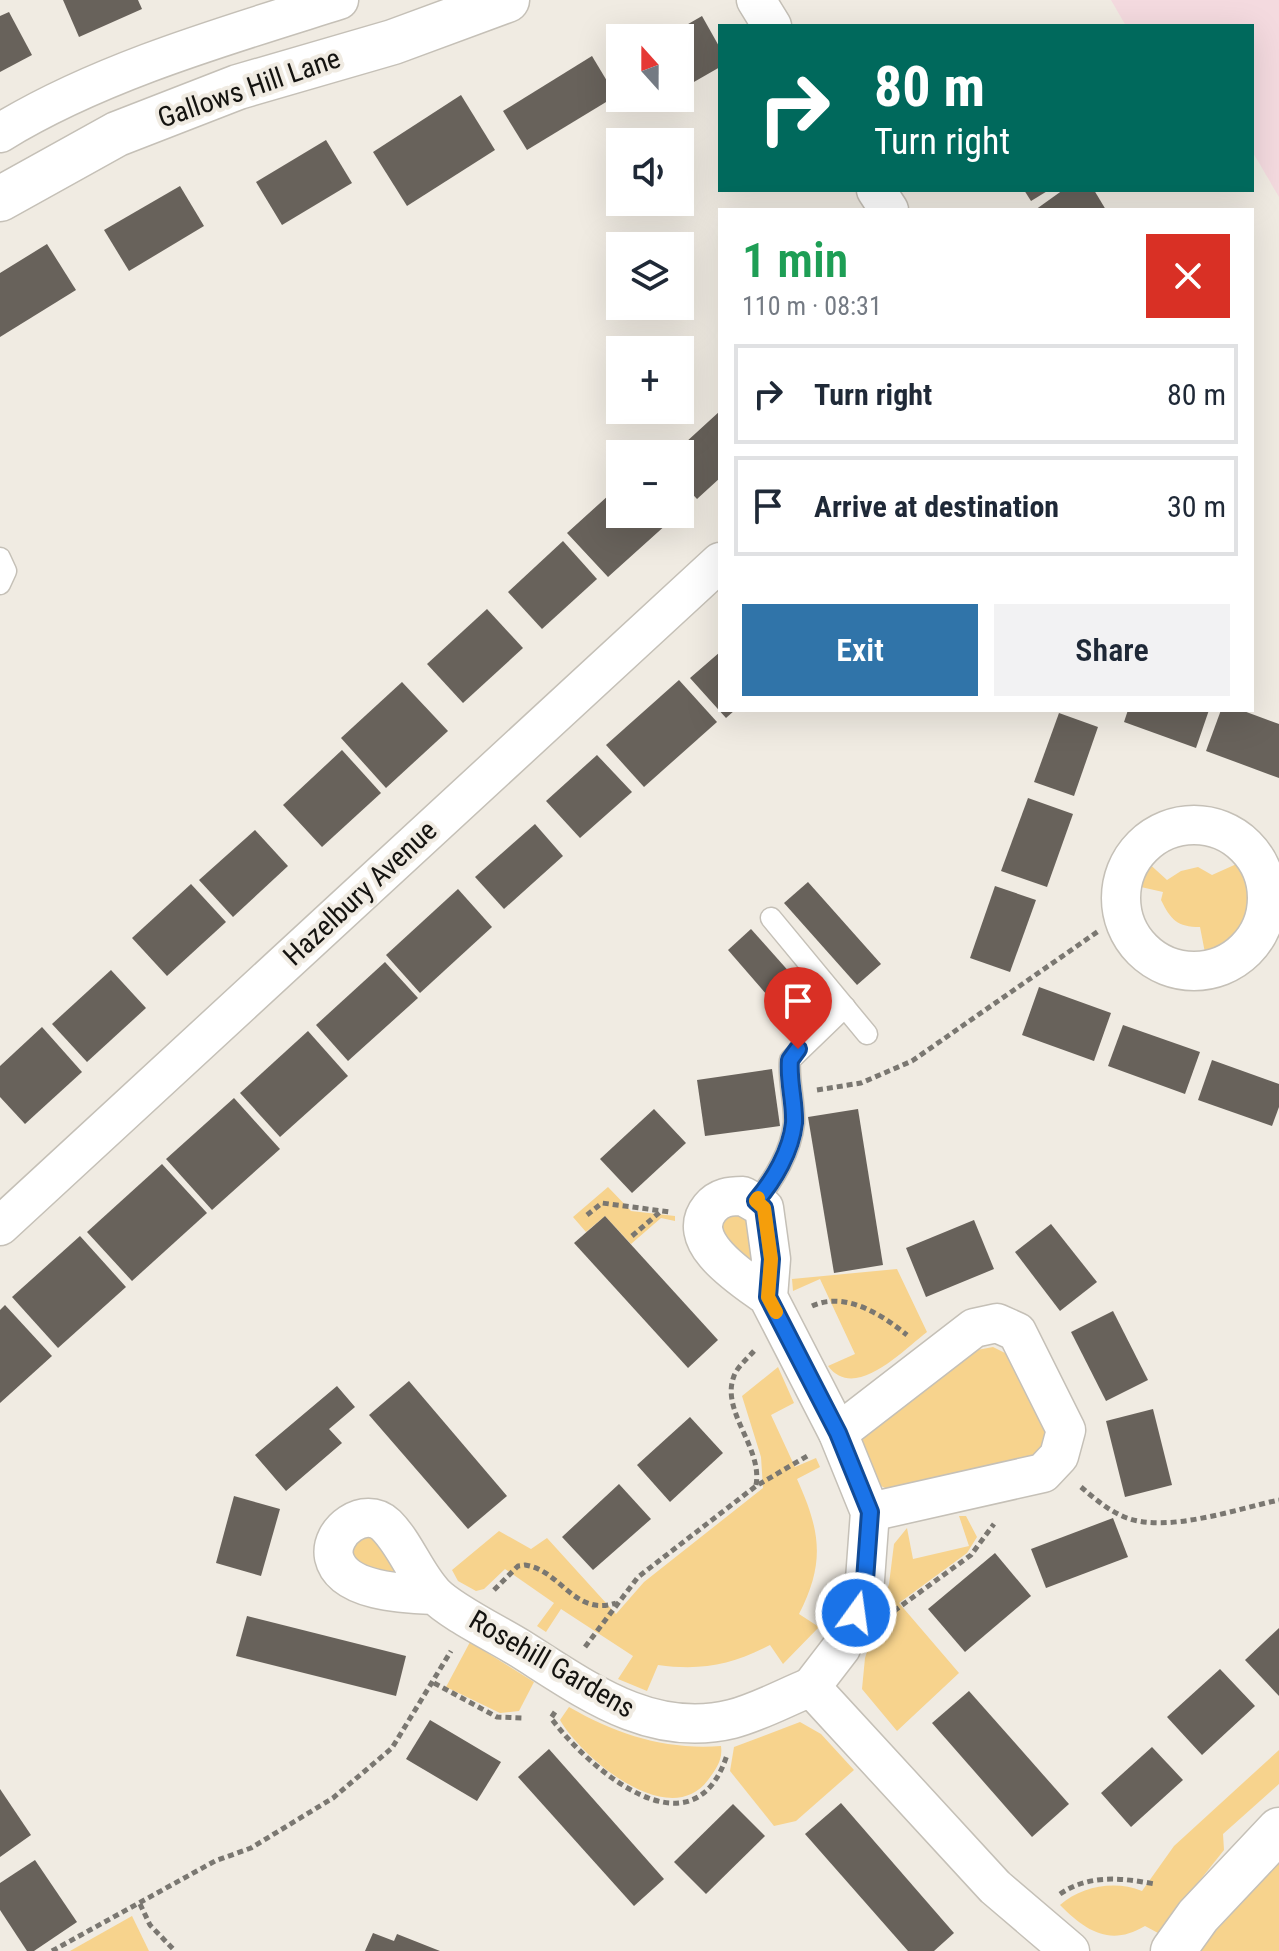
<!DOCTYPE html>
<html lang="en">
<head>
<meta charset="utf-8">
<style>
  :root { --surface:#fff; --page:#f2f2f3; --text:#1f2937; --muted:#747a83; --line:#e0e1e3; --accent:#3074a9 }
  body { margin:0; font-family:"Roboto Condensed",sans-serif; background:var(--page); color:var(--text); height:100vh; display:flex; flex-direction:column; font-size:30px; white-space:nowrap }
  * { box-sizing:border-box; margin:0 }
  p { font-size:26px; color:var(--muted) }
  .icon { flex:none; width:44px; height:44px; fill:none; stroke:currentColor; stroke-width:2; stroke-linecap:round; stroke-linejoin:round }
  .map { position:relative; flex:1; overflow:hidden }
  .sheet { position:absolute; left:718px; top:208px; width:536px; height:504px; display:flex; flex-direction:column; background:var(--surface); border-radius:0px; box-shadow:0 8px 32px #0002 }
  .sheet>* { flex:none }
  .hud { position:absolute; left:718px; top:24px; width:536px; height:168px; border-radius:0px; box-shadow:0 8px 32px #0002; background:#00695c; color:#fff; overflow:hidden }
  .needle { width:52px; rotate:339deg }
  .fabs { position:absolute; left:606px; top:24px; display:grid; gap:16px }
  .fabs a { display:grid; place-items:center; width:88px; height:88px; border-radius:0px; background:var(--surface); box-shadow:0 8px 32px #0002; font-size:40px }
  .pin { position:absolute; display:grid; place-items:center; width:68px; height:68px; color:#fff; margin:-82px -34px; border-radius:50% 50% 50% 0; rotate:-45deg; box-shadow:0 0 8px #0007 }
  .pin .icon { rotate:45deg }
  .me { position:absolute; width:88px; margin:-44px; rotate:14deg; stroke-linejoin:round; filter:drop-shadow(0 0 6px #0008) }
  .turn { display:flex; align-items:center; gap:28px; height:168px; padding:0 24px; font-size:36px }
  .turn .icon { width:104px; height:104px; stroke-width:2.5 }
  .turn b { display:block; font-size:56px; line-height:68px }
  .round { display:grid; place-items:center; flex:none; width:84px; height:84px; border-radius:0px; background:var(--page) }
  .overview { display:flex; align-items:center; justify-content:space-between; height:136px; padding:0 24px }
  h1 { font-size:48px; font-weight:600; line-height:60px; color:#1e9e55 }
  .cta { display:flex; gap:16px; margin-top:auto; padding:16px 24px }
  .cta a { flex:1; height:92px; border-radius:0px; background:var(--accent); color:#fff; font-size:32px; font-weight:600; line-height:92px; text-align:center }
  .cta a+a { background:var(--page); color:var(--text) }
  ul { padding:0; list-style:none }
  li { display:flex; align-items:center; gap:24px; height:100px; margin:0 16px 12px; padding:0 8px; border:4px solid var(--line); border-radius:0px }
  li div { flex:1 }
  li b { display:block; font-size:30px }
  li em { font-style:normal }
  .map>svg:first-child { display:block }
</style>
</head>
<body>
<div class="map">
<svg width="1279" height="1951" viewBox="0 0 1279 1951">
  <rect width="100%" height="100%" fill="#f0ebe2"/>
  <!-- education -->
  <polygon fill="#f4dadf" points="1111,0 1279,0 1279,197 1252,151 1252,26 1126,26"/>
  <!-- green -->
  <g fill="#f7d38d">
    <path d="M1145,860L1167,880L1181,871L1198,867L1212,875L1241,862C1263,907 1250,937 1206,958L1200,927C1177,927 1171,920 1161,900L1163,892L1132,885Z"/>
    <polygon points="608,1187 631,1211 675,1216 675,1221 661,1218 631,1244 605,1216 586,1232 573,1217"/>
    <polygon points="720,1212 750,1213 759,1260 751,1268 718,1233"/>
    <path d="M897,1269L927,1332C903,1350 855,1402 828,1366L855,1354L820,1279L793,1291L792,1279Z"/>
    <polygon points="993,1347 1013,1357 1050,1432 1045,1454 891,1491 873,1482 858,1449 865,1433 878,1419 977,1350"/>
    <path d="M778,1367L794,1403L771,1415L795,1467L816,1458L820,1467L797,1479C820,1530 826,1562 799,1614L819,1627L783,1664L770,1645C732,1665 701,1671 658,1665L647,1691L618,1679L633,1656L561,1609L546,1632L537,1626L554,1603L505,1569L484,1589L476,1591L458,1581L452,1570L499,1531L531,1549L547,1538L616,1614L644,1582L763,1488L761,1457L742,1396Z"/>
    <polygon points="959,1516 966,1516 977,1537 967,1553 899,1603 959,1673 897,1731 862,1689 865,1658 889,1584 894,1544 907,1528 913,1559 969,1546"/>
    <polygon points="371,1532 403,1578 351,1563 354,1537"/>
    <polygon points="470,1642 534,1682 519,1711 500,1713 446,1687"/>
    <path d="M569,1707C618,1735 665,1750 721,1746C723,1760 716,1769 708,1780C669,1832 582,1758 560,1720Z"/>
    <polygon points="800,1722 821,1734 854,1770 796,1821 774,1826 730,1771 734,1747"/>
    <path d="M1279,1750V1784L1223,1834L1224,1850L1158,1933L1145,1926C1110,1947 1086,1931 1060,1905C1082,1886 1115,1880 1142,1891L1174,1846Z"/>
    <polygon points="1279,1863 1279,1951 1197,1951"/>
    <polygon points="132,1916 149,1951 70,1951"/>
  </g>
  <!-- building -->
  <g fill="#68625b">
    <polygon points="63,0 138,0 142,9 79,37"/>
    <polygon points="9,12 32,55 0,72 0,16"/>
    <polygon points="702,16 720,48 720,67 680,90 680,38 664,38"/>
    <polygon points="592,56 616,96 527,150 503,111"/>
    <polygon points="461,95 495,150 407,206 373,152"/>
    <polygon points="326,140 352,183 282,225 256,182"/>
    <polygon points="180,186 204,226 129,271 104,230"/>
    <polygon points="1024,190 1049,190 1031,201"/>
    <polygon points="1063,190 1094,190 1106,210 1035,210"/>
    <polygon points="47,244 76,290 0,337 0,273"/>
    <polygon points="720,411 720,478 697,499 680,481 680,454 673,454"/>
    <polygon points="620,485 620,514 660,514 668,523 608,577 567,533"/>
    <polygon points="563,541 597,579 542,629 508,592"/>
    <polygon points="487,609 523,648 463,703 427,664"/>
    <polygon points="720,652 720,710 735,710 726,718 690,678"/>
    <polygon points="679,680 717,722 644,787 606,745"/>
    <polygon points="402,682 448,731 386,788 341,738"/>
    <polygon points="1128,710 1209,710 1196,748 1124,722"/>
    <polygon points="1221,710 1241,710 1279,724 1279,778 1206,751"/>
    <polygon points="1059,713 1098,727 1074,796 1034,782"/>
    <polygon points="342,750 381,793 322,847 283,805"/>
    <polygon points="597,755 632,792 580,838 546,801"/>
    <polygon points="1028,798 1073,814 1047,887 1001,871"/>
    <polygon points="535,824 563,856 504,909 475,877"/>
    <polygon points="255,830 288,866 233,917 199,880"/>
    <polygon points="808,882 881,964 857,985 784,903"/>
    <polygon points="191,884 226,922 167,976 132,938"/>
    <polygon points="995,886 1036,900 1010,972 970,958"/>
    <polygon points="458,889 492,927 420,993 386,955"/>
    <polygon points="751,929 824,1011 800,1033 728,950"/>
    <polygon points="385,962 418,998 348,1061 316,1025"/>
    <polygon points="111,970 146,1008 87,1062 52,1024"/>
    <polygon points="1039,987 1111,1013 1094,1061 1022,1035"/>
    <polygon points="1123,1025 1200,1052 1185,1094 1108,1066"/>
    <polygon points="42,1027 82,1072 25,1124 0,1097 0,1066"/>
    <polygon points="308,1031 348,1076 280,1137 240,1093"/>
    <polygon points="1212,1060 1279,1084 1279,1107 1272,1126 1198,1100"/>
    <polygon points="772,1069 780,1126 705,1136 697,1080"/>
    <polygon points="234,1098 280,1149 212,1210 166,1159"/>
    <polygon points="654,1109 686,1143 632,1193 600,1159"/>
    <polygon points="858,1109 883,1265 834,1273 808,1117"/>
    <polygon points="162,1164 207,1213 132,1281 87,1232"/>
    <polygon points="605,1216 718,1340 688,1368 574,1243"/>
    <polygon points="974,1220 994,1269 926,1297 906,1248"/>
    <polygon points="1051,1224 1097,1282 1060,1311 1015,1252"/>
    <polygon points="80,1236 126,1287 58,1348 12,1297"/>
    <polygon points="5,1305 52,1356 0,1403 0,1310"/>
    <polygon points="1113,1311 1148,1380 1106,1401 1071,1332"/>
    <polygon points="409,1381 507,1496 468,1529 369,1415"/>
    <polygon points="337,1386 355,1407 329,1429 342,1443 286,1491 255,1455"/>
    <polygon points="1153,1409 1172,1485 1125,1497 1106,1421"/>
    <polygon points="690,1417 723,1453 670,1502 637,1465"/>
    <polygon points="619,1484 651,1519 593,1570 562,1537"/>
    <polygon points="234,1496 280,1509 261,1576 216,1563"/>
    <polygon points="1113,1518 1128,1557 1046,1588 1031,1549"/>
    <polygon points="995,1553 1031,1596 965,1652 928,1609"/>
    <polygon points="247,1616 406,1656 396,1696 236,1656"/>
    <polygon points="1279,1628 1279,1696 1245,1660"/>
    <polygon points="1220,1669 1255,1706 1202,1755 1167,1717"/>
    <polygon points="969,1691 1069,1804 1032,1837 932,1723"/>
    <polygon points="430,1720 501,1762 477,1801 406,1759"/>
    <polygon points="1152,1747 1183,1780 1131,1827 1101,1793"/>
    <polygon points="549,1749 664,1879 634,1906 518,1777"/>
    <polygon points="0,1789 31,1835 0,1857"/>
    <polygon points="841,1803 954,1933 934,1951 908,1951 805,1834"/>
    <polygon points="733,1804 765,1836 706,1894 674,1862"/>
    <polygon points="35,1860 77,1922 34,1951 27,1951 0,1910 0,1883"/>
    <polygon points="373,1933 394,1941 397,1934 440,1951 365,1951"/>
  </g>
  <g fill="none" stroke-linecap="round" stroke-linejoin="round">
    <defs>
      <g id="lane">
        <polyline points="0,558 6,571 0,584"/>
        <polyline points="771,918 867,1034"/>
        <path d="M756,1201C774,1180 791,1151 794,1123C795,1102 788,1081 790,1060L845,1007"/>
      </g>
      <g id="street">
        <polyline points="756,0 772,26"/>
        <path d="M0,133C99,72 228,35 339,0"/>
        <polyline points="876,190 889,210"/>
        <circle cx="1194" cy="898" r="73"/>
        <polyline points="0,1226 720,562"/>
        <path d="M768,1297C745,1280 682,1242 710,1208C719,1197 730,1196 743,1196L764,1208L771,1259L768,1297L838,1433L870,1512L865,1580L856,1613L841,1648L811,1687"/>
        <polyline points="838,1433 974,1328 997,1323 1017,1332 1066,1430 1059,1456 1043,1473 870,1512"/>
        <path d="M434,1595C405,1594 342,1592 334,1557C329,1531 365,1505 386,1525C406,1545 415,1574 434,1594C451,1612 499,1635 521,1649C586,1690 651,1739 732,1719C759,1712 786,1697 811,1687L995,1887L1070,1951"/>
      </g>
      <g id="secondary">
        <polyline points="0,199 117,134 238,87 393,42 507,0"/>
        <polyline points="1173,1951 1198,1916 1279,1830"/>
      </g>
    </defs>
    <!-- lane casing -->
    <use href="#lane" stroke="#c5c0b7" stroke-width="23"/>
    <!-- street casing -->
    <use href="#street" stroke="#c5c0b7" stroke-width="41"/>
    <!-- secondary casing -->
    <use href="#secondary" stroke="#c5c0b7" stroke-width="47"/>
    <!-- path -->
    <g stroke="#7a7771" stroke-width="5" stroke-dasharray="6 4" stroke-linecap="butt">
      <polyline points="817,1090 861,1083 912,1061 1100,930"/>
      <polyline points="587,1215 602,1203 670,1212"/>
      <polyline points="632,1236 660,1212"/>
      <path d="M812,1306C845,1291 881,1314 907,1335"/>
      <path d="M754,1351C748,1358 737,1367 734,1376C720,1411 763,1448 756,1485"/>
      <path d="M1081,1487C1095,1499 1109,1511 1127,1518C1168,1533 1237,1509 1279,1500"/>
      <path d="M494,1590L518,1566L525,1565C561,1570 574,1617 616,1603"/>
      <polyline points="894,1611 971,1555 994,1524"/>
      <polyline points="585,1647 638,1577 756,1486 809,1455"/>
      <polyline points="434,1683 497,1717 524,1718"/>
      <path d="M555,1712L551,1718C588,1768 693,1860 727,1755"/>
      <path d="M1060,1894C1089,1874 1122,1878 1155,1884"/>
      <polyline points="140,1904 150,1925 175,1951"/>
      <polyline points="52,1951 215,1861 251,1848 333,1798 392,1748 451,1651"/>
    </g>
    <!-- lane -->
    <use href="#lane" stroke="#fff" stroke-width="20"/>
    <!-- street -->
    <use href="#street" stroke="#fff" stroke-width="38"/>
    <!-- secondary -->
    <use href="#secondary" stroke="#fff" stroke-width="44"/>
  </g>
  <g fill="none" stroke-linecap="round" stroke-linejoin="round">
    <defs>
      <path id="route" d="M798,1049L790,1060C788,1081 795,1102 794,1123C791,1151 774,1180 756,1201L764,1208L771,1259L768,1297L838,1433L870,1512L865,1580L856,1613"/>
    </defs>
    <!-- route casing -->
    <use href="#route" stroke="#114b97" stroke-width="20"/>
    <!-- route -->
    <use href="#route" stroke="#1a73e8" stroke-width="14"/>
    <!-- slow -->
    <polyline stroke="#f59e0b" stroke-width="14" points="758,1198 756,1201 764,1208 771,1259 768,1297 776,1312"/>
  </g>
  <g text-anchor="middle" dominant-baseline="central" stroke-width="8" stroke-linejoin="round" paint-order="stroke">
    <!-- street labels -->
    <g font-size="28" fill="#141310" stroke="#f0ebe2">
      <text transform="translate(249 88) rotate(-19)">Gallows Hill Lane</text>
      <text transform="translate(360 893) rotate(-43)">Hazelbury Avenue</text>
      <text transform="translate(552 1664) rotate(30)">Rosehill Gardens</text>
    </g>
  </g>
</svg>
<div class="fabs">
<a><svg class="needle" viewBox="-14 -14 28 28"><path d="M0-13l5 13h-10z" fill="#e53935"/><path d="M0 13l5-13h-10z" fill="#747a83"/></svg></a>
<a><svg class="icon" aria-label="sound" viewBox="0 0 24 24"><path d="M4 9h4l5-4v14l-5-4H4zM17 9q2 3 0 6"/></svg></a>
<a><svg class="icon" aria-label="layers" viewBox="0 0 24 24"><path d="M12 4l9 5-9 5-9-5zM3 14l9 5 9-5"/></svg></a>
<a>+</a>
<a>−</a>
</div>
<div class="pin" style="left:798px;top:1049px;background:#d93025"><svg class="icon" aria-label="arrive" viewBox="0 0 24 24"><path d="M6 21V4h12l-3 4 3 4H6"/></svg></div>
<svg class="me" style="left:856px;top:1613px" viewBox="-20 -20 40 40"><circle r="17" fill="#1a73e8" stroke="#fff" stroke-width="3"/><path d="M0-11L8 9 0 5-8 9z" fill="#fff"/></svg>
<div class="hud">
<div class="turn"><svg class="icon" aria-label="right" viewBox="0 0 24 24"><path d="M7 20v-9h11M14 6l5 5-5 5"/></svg><div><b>80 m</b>Turn right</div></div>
</div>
<section class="sheet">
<div class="overview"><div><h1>1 min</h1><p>110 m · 08:31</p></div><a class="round" style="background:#d93025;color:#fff"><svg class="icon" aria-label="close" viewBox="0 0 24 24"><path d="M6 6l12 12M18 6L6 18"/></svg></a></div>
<ul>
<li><svg class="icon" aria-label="right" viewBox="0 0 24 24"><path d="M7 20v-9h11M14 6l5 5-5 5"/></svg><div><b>Turn right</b></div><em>80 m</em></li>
<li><svg class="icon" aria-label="arrive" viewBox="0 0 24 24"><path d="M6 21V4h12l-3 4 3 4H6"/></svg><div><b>Arrive at destination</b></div><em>30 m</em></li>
</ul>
<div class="cta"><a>Exit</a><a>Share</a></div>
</section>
</div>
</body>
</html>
